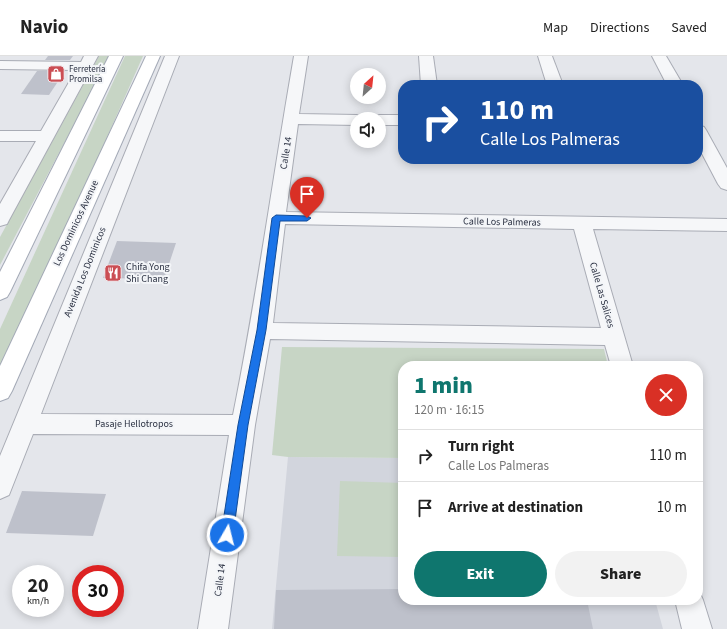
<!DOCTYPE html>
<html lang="en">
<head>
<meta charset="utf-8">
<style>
  :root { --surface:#fff; --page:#f2f2f2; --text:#222; --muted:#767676; --line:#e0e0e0; --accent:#0f766e }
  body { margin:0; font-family:"Source Sans 3",sans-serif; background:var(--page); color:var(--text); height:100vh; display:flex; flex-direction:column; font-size:15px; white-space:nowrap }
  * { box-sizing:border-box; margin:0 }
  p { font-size:13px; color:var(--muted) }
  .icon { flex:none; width:22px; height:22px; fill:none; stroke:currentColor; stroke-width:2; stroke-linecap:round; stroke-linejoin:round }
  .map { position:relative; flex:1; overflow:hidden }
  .side { position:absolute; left:398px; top:305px; width:305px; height:244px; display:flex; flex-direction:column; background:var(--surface); border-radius:16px; box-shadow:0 2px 10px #0003 }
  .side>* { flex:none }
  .guide { position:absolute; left:398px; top:24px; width:305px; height:84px; border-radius:16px; box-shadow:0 2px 10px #0003; background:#1a4fa0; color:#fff; overflow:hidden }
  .needle { width:26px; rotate:27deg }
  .controls { position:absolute; left:350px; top:12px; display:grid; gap:8px }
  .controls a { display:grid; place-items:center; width:36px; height:36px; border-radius:50%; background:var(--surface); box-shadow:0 2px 10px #0003; font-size:20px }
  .speed { position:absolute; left:12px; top:509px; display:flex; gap:8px; font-size:20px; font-weight:700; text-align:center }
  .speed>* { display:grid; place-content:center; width:52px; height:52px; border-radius:50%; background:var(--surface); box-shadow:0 2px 10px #0003; line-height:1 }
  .speed small { font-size:10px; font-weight:400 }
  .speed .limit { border:6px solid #d22; background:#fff; color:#111 }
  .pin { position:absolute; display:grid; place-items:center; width:34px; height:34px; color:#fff; margin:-41px -17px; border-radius:50% 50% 50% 0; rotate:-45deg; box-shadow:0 0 4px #0007 }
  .pin .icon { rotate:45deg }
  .me { position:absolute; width:44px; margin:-22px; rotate:8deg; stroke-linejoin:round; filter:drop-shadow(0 0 3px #0008) }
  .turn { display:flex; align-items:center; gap:14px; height:84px; padding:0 16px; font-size:18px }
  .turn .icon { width:52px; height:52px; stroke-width:2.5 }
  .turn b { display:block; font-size:28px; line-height:34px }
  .round { display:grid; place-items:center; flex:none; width:42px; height:42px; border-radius:21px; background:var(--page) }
  .headline { display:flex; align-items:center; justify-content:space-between; height:68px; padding:0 16px }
  h1 { font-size:24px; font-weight:800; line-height:30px; color:var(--accent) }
  .button { display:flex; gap:8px; margin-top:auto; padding:8px 16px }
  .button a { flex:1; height:46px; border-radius:24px; background:var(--accent); color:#fff; font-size:16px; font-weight:800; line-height:46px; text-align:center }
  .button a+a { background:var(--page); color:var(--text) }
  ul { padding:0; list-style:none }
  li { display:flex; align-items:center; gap:12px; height:52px; padding:0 16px; border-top:1px solid var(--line) }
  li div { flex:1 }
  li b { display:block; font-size:15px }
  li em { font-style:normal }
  header { display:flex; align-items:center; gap:24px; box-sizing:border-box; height:56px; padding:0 20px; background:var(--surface); border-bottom:1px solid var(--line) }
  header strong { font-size:19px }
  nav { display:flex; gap:22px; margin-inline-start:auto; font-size:14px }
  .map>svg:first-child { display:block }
</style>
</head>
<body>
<header>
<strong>Navio</strong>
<nav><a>Map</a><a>Directions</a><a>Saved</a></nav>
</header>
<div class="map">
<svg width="727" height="573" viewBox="0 0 727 573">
  <rect width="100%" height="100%" fill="#e4e6eb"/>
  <!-- built -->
  <polygon fill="#d2d5dd" points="288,401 403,402 403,544 655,544 663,573 272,573"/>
  <!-- green -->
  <g fill="#c7d5c5">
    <polygon points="99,0 110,0 0,209 0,181"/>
    <polygon points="125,0 143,0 0,323 0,273"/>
    <polygon points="282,291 604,293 608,310 403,310 403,402 288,401 272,399"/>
    <polygon points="340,425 403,427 403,501 337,500"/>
  </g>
  <!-- building -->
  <g fill="#bec1cb">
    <polygon points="48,0 73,0 70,4 45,4"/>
    <polygon points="37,15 65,15 49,39 21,38"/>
    <polygon points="117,185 176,187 164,223 103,222"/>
    <polygon points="22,435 106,438 93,480 6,477"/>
    <polygon points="403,533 403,544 587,544 593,573 274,573 276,534"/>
  </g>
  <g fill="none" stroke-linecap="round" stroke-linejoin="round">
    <defs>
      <g id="minor">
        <polygon points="84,0 98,0 9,164 7,168 0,170 0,148 36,85 0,85 0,75 41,75 76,14 0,13 0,5 81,6"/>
        <path d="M165,0H179L41,358L233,359C257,240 273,120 294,0H308L299,58L357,59L364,63H357V69L298,68L286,156L727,163V175L593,173L633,310H611L605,289L270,283L255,369L228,573H198L229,379L33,378L9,439L0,443V400ZM285,168L574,173L601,272L273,267Z"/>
        <polygon points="419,0 433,0 437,29 421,29"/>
        <polygon points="538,0 552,0 563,29 547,29"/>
        <polygon points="652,0 666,0 683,29 667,29"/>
        <polygon points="379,59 403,59 403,69 379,69 379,63 372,63"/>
        <polygon points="698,69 704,71 706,74 727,112 727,134 721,132 718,128 698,90"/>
        <polygon points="698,533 703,544 712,573 682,573 675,544 698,544"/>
      </g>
      <g id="major">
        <polygon points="109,0 123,0 10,236 7,241 0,244 0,216"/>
        <polygon points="146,0 160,0 12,335 8,342 0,345 0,310"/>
      </g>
    </defs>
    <!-- minor casing -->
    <use href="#minor" stroke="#a9acb5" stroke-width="2"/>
    <!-- major casing -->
    <use href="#major" stroke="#a3a9b6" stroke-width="2"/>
    <!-- minor -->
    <use href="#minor" fill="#f6f7f9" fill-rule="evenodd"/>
    <!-- major -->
    <use href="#major" fill="#fff" fill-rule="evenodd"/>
  </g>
  <!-- route -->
  <polygon fill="#1a73e8" stroke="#114b97" points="276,159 307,160 311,162 307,165 280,165 266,274 248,369 233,479 231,483 227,484 223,483 221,479 238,369 257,274 272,162"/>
  <!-- icons -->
  <defs>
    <symbol id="shop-square" viewBox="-11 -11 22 22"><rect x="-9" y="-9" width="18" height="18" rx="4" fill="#cb4e54" stroke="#f3f5f8"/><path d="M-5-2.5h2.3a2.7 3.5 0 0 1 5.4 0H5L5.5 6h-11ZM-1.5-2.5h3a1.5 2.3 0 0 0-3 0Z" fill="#fff"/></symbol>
    <symbol id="restaurant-square" viewBox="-11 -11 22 22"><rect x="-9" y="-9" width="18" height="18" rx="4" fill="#cb4e54" stroke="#f3f5f8"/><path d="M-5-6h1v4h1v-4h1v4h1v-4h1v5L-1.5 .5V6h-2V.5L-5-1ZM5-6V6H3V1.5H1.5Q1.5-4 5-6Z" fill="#fff"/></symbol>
  </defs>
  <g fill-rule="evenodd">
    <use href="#shop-square" x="46" y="8" width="20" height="20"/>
    <use href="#restaurant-square" x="103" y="207" width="20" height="20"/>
  </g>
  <g text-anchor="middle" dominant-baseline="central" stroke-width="4" stroke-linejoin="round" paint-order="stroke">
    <!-- far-poi labels -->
    <g font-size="9" fill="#2c3243" stroke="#f3f5f8" text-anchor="start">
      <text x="69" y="13">Ferretería<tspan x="69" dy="10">Promilsa</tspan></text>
    </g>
    <!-- street labels -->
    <g font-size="10" fill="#2c3243" stroke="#f3f5f8">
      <text transform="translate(286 97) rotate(-81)">Calle 14</text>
      <text transform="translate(502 166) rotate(1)">Calle Los Palmeras</text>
      <text transform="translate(76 167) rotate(-65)">Los Dominicos Avenue</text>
      <text transform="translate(85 216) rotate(-68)">Avenida Los Dominicos</text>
      <text transform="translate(602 239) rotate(74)">Calle Las Salices</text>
      <text x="134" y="368">Pasaje Hellotropos</text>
      <text transform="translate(220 524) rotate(-82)">Calle 14</text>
    </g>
    <!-- poi labels -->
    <g font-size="10" fill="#2c3243" stroke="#f3f5f8" text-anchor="start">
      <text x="126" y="211">Chifa Yong<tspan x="126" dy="12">Shi Chang</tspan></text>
    </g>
  </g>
</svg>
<div class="controls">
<a><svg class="needle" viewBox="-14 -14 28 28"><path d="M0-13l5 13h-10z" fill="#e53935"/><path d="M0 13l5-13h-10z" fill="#767676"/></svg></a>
<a><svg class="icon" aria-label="sound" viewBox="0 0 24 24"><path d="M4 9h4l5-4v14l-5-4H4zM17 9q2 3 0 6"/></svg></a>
</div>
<div class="speed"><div>20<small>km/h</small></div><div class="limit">30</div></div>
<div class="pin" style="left:307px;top:162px;background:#d93025"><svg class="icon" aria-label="arrive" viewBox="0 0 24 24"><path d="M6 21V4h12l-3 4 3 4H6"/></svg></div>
<svg class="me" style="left:227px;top:479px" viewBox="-20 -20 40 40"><circle r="17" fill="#1a73e8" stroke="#fff" stroke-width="3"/><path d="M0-11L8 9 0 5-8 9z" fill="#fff"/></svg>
<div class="guide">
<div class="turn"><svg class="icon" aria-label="right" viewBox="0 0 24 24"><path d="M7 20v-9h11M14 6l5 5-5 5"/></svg><div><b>110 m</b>Calle Los Palmeras</div></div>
</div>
<section class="side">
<div class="headline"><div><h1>1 min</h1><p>120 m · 16:15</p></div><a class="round" style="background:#d93025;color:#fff"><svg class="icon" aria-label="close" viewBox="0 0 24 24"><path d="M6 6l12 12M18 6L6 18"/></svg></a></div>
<ul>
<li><svg class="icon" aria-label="right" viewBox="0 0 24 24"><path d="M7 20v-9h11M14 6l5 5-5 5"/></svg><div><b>Turn right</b><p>Calle Los Palmeras</p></div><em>110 m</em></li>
<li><svg class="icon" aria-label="arrive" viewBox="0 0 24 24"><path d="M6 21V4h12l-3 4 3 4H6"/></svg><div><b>Arrive at destination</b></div><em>10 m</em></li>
</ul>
<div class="button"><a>Exit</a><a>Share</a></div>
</section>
</div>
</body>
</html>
